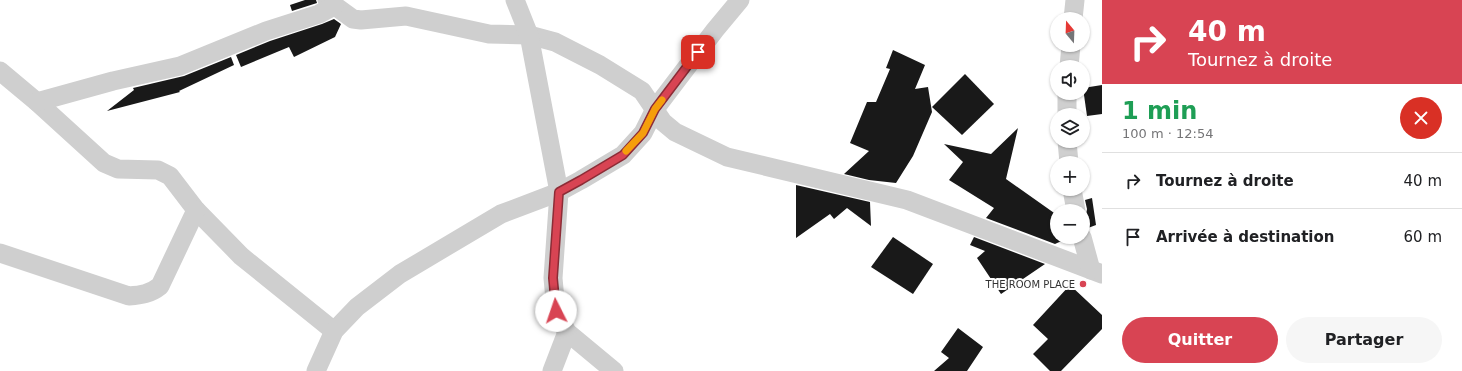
<!DOCTYPE html>
<html lang="fr">
<head>
<meta charset="utf-8">
<style>
  :root { --surface:#fff; --page:#f6f6f6; --text:#202124; --muted:#757577; --line:#e0e0e0; --accent:#d84453 }
  body { margin:0; font-family:"DejaVu Sans",sans-serif; background:var(--page); color:var(--text); height:100vh; display:flex; flex-direction:column; font-size:15px; white-space:nowrap }
  * { box-sizing:border-box; margin:0 }
  p { font-size:13px; color:var(--muted) }
  .icon { flex:none; width:22px; height:22px; fill:none; stroke:currentColor; stroke-width:2; stroke-linecap:round; stroke-linejoin:round }
  .map { position:relative; flex:1; overflow:hidden }
  .side { display:flex; flex-direction:column; background:var(--surface); width:360px }
  .side>* { flex:none }
  .banner { background:#d84453; color:#fff; overflow:hidden }
  .needle { width:26px; rotate:341deg }
  .fabs { position:absolute; left:1050px; top:12px; display:grid; gap:8px }
  .fabs a { display:grid; place-items:center; width:40px; height:40px; border-radius:50%; background:var(--surface); box-shadow:0 1px 3px #0004; font-size:20px }
  .pin { position:absolute; display:grid; place-items:center; width:34px; height:34px; color:#fff; margin:-17px; border-radius:8px; box-shadow:0 2px 6px #0006 }
  .me { position:absolute; width:44px; margin:-22px; rotate:356deg; stroke-linejoin:round; filter:drop-shadow(0 0 3px #0008) }
  .turn { display:flex; align-items:center; gap:14px; height:84px; padding:0 20px; font-size:18px }
  .turn .icon { width:52px; height:52px; stroke-width:2.5 }
  .turn b { display:block; font-size:28px; line-height:34px }
  .round { display:grid; place-items:center; flex:none; width:42px; height:42px; border-radius:21px; background:var(--page) }
  .overview { display:flex; align-items:center; justify-content:space-between; height:68px; padding:0 20px }
  h1 { font-size:24px; font-weight:600; line-height:30px; color:#1e9e55 }
  .primary-button { display:flex; gap:8px; margin-top:auto; padding:8px 20px }
  .primary-button a { flex:1; height:46px; border-radius:24px; background:var(--accent); color:#fff; font-size:16px; font-weight:600; line-height:46px; text-align:center }
  .primary-button a+a { background:var(--page); color:var(--text) }
  ul { padding:0; list-style:none }
  li { display:flex; align-items:center; gap:12px; height:56px; padding:0 20px; border-top:1px solid var(--line) }
  li div { flex:1 }
  li b { display:block; font-size:15px }
  li em { font-style:normal }
  main { display:flex; flex:1; min-height:0 }
  .map>svg:first-child { display:block }
</style>
</head>
<body>
<main>
<div class="map">
<svg width="1102" height="371" viewBox="0 0 1102 371">
  <rect width="100%" height="100%" fill="#fff"/>
  <!-- building -->
  <g fill="#191919">
    <polygon points="305,0 316,0 317,3 292,11 290,5"/>
    <polygon points="334,19 341,24 335,37 294,57 289,47 241,67 236,55 270,41 322,24"/>
    <polygon points="893,50 925,65 915,89 928,87 932,112 913,156 896,183 869,180 844,174 869,151 850,143 867,102 876,102 890,69 886,68"/>
    <polygon points="231,57 234,65 179,91 180,92 107,111 134,90 133,88 184,76"/>
    <polygon points="965,74 994,104 962,135 932,107"/>
    <polygon points="1102,85 1102,114 1087,116 1083,88"/>
    <polygon points="1018,128 1006,179 1057,215 1057,237 1070,237 1055,244 986,218 994,208 949,180 963,162 944,144 991,154"/>
    <polygon points="796,185 870,202 871,226 847,208 834,219 830,214 796,238"/>
    <polygon points="1092,198 1096,225 1088,228 1083,226 1083,219 1086,215 1087,209 1085,200"/>
    <polygon points="893,237 933,264 913,294 871,267"/>
    <polygon points="974,237 1045,264 1001,294 977,258 985,251 970,245"/>
    <polygon points="1070,285 1102,315 1102,329 1061,371 1050,371 1033,354 1048,339 1033,325"/>
    <polygon points="958,328 983,347 967,371 934,371 949,358 941,352"/>
  </g>
  <g fill="none" stroke-linecap="round" stroke-linejoin="round">
    <!-- street -->
    <g stroke="#cfcfcf" stroke-width="19">
      <polyline points="327,0 353,19 361,20 406,16 489,34 529,35 555,42 600,65 642,91 663,122 675,132 727,157 907,200 1102,274"/>
      <polyline points="515,0 529,35 559,192 553,278 556,311 567,332 614,371"/>
      <polyline points="1073,19 1075,0"/>
      <polyline points="1069,67 1071,45"/>
      <polyline points="0,71 37,102 104,163 118,169 158,170 170,176 196,210 241,256 334,331"/>
      <polyline points="1067,93 1067,115"/>
      <polyline points="37,102 113,81 180,66 266,31 319,14 334,6"/>
      <polyline points="1067,141 1069,163"/>
      <polyline points="1072,189 1076,211"/>
      <polyline points="1082,237 1091,270"/>
      <path d="M0,253L129,296C141,295 150,294 160,286L196,210"/>
      <polyline points="316,371 334,331 357,307 400,274 501,214 559,192 581,180 623,155 643,133 655,109 715,30 740,0"/>
      <polyline points="552,371 567,332"/>
    </g>
  </g>
  <g fill="none" stroke-linecap="round" stroke-linejoin="round">
    <defs>
      <polyline id="route" points="556,311 553,278 559,192 581,180 623,155 643,133 655,109 698,52"/>
    </defs>
    <!-- route casing -->
    <use href="#route" stroke="#8c2c36" stroke-width="10"/>
    <!-- route -->
    <use href="#route" stroke="#d84453" stroke-width="7"/>
    <!-- slow -->
    <polyline stroke="#f59e0b" stroke-width="7" points="626,151 643,133 655,109 662,100"/>
  </g>
  <!-- markers -->
  <circle fill="#d84453" stroke="#fff" stroke-width="1.5" cx="1083" cy="284" r="4"/>
  <g text-anchor="middle" dominant-baseline="central" stroke-width="4" stroke-linejoin="round" paint-order="stroke">
    <!-- poi labels -->
    <g font-size="10" fill="#323232" stroke="#fff" text-anchor="end">
      <text x="1075" y="284">THE ROOM PLACE</text>
    </g>
  </g>
</svg>
<div class="fabs">
<a><svg class="needle" viewBox="-14 -14 28 28"><path d="M0-13l5 13h-10z" fill="#e53935"/><path d="M0 13l5-13h-10z" fill="#757577"/></svg></a>
<a><svg class="icon" aria-label="sound" viewBox="0 0 24 24"><path d="M4 9h4l5-4v14l-5-4H4zM17 9q2 3 0 6"/></svg></a>
<a><svg class="icon" aria-label="layers" viewBox="0 0 24 24"><path d="M12 4l9 5-9 5-9-5zM3 14l9 5 9-5"/></svg></a>
<a>+</a>
<a>−</a>
</div>
<div class="pin" style="left:698px;top:52px;background:#d93025"><svg class="icon" aria-label="arrive" viewBox="0 0 24 24"><path d="M6 21V4h12l-3 4 3 4H6"/></svg></div>
<svg class="me" style="left:556px;top:311px" viewBox="-20 -20 40 40"><circle r="19" fill="#fff"/><path d="M0-13L10 11 0 6-10 11z" fill="#d84453"/></svg>
</div>
<section class="side">
<div class="banner">
<div class="turn"><svg class="icon" aria-label="right" viewBox="0 0 24 24"><path d="M7 20v-9h11M14 6l5 5-5 5"/></svg><div><b>40 m</b>Tournez à droite</div></div>
</div>
<div class="overview"><div><h1>1 min</h1><p>100 m · 12:54</p></div><a class="round" style="background:#d93025;color:#fff"><svg class="icon" aria-label="close" viewBox="0 0 24 24"><path d="M6 6l12 12M18 6L6 18"/></svg></a></div>
<ul>
<li><svg class="icon" aria-label="right" viewBox="0 0 24 24"><path d="M7 20v-9h11M14 6l5 5-5 5"/></svg><div><b>Tournez à droite</b></div><em>40 m</em></li>
<li><svg class="icon" aria-label="arrive" viewBox="0 0 24 24"><path d="M6 21V4h12l-3 4 3 4H6"/></svg><div><b>Arrivée à destination</b></div><em>60 m</em></li>
</ul>
<div class="primary-button"><a>Quitter</a><a>Partager</a></div>
</section>
</main>
</body>
</html>
